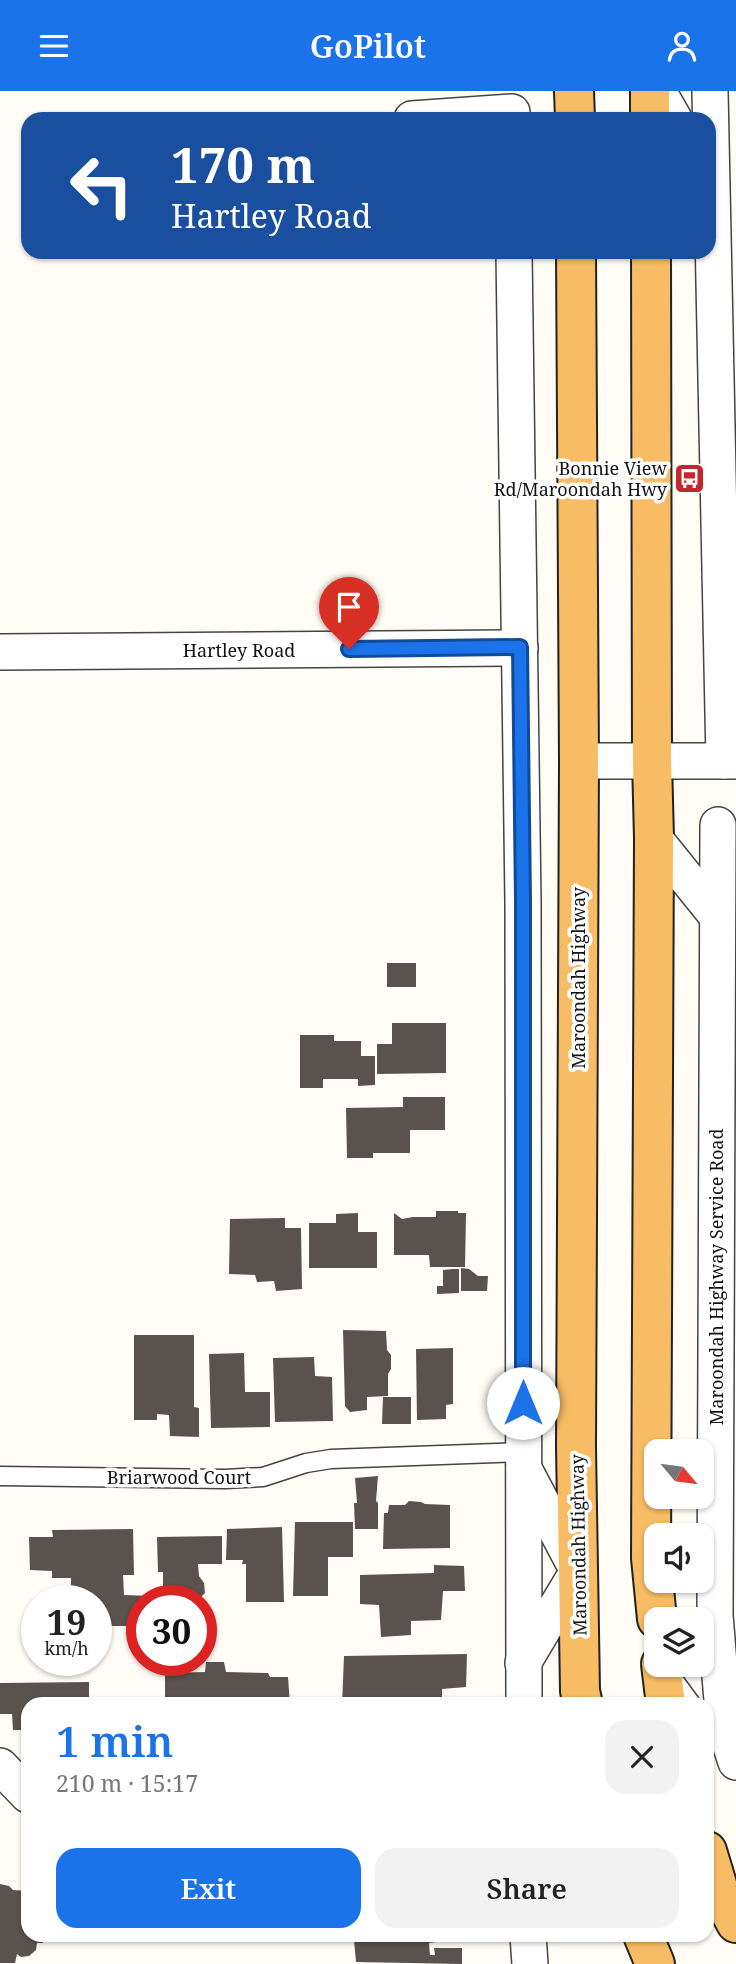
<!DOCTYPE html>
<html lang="en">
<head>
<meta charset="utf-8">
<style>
  :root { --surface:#fff; --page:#f2f2f2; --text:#222; --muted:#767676; --accent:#1a73e8 }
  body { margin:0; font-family:"Noto Serif",serif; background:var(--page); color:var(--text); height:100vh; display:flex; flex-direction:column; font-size:26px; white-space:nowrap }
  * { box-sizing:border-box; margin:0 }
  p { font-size:23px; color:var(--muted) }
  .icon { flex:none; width:38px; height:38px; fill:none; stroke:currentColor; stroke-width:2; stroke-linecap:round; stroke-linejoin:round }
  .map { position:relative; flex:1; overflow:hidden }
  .panel { position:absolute; left:21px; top:1606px; width:693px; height:245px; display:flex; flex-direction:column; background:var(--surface); border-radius:21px; box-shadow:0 2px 5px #0004 }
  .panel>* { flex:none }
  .banner { position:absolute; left:21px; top:21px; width:695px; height:147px; border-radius:21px; box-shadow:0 2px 5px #0004; background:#1a4fa0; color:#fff; overflow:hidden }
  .needle { width:46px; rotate:119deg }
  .tools { position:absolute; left:644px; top:1348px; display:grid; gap:14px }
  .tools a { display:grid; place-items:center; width:70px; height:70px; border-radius:14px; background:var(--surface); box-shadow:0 2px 5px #0004; font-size:35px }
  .speed { position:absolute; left:21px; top:1494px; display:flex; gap:14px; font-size:35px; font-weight:700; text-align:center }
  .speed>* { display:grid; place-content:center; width:91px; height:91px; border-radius:50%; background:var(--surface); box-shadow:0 2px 5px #0004; line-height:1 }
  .speed small { font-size:18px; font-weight:400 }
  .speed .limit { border:10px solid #d22; background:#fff; color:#111 }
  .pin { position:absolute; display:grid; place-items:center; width:60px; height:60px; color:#fff; margin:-72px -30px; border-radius:50% 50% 50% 0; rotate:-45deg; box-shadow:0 0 7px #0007 }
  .pin .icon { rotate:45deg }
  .me { position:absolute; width:77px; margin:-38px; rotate:0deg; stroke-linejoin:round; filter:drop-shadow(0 0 5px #0008) }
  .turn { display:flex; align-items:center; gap:24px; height:147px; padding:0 35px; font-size:32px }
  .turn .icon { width:91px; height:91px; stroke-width:2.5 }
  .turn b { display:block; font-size:49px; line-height:60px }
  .round { display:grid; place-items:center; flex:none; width:74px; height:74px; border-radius:21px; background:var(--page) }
  .overview { display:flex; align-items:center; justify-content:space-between; height:119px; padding:0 35px }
  h1 { font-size:42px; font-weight:600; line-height:52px; color:var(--accent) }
  .action { display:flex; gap:14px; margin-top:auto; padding:14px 35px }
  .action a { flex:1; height:80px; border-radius:21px; background:var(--accent); color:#fff; font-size:28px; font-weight:600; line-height:80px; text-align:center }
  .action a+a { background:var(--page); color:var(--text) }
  header { display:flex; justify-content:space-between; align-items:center; height:91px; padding:0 35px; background:var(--accent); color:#fff; font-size:32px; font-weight:600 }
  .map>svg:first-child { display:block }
</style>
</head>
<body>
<header><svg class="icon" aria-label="menu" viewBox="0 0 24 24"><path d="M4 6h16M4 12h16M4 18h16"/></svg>GoPilot<svg class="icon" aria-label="person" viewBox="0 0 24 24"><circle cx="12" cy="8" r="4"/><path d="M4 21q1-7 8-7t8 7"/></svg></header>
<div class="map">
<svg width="736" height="1873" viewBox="0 0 736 1873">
  <rect width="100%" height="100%" fill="#fffdf5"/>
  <!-- building -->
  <g fill="#5a524d">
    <rect x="387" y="872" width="29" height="24"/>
    <polygon points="392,932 446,932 446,982 377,983 377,953 392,953"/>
    <polygon points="300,944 334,944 334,950 361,950 361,965 375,965 375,994 358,995 358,988 323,988 323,997 300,997"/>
    <polygon points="403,1006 445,1006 445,1039 410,1039 410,1062 373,1062 373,1067 347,1067 346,1017 403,1016"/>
    <polygon points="436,1120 458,1120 458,1122 466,1122 465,1176 430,1176 429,1164 394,1164 394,1122 402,1128 413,1126 436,1126"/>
    <polygon points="358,1122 358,1141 377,1141 377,1177 309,1177 309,1132 336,1132 336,1123"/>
    <polygon points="285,1127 285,1137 301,1137 302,1198 276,1200 274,1190 257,1191 255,1184 229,1183 230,1128"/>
    <polygon points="461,1177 469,1178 478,1185 488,1185 487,1200 461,1200"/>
    <polygon points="453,1178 459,1178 459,1202 437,1203 437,1195 443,1195 443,1179"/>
    <polygon points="343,1239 386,1240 387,1259 391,1264 391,1278 388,1283 388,1305 367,1306 367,1319 350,1321 345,1315"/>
    <polygon points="134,1244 194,1244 194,1316 199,1317 199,1346 170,1345 169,1324 157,1323 157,1329 134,1329"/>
    <polygon points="453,1257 453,1313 446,1314 446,1328 417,1329 416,1258"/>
    <polygon points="244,1262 245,1301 270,1301 270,1336 211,1337 209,1263"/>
    <polygon points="314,1266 315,1285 332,1286 333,1330 275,1331 273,1267"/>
    <polygon points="383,1306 411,1306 411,1333 382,1333"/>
    <polygon points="378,1385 376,1410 378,1412 378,1438 355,1438 354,1412 357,1412 355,1387"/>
    <polygon points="409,1410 421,1411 425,1413 450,1414 450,1457 383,1458 384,1422 388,1422 389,1414 405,1414"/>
    <polygon points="295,1431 353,1431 353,1466 328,1466 328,1505 293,1505"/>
    <polygon points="282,1436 284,1511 246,1511 246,1473 242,1473 243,1469 226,1469 227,1438"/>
    <polygon points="133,1438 134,1484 123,1484 124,1504 151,1505 151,1510 142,1510 142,1535 96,1535 96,1510 71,1510 71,1487 52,1487 52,1480 30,1479 29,1446 53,1446 52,1439"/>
    <polygon points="222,1445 222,1473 198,1473 199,1485 204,1492 205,1502 200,1507 199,1510 163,1510 163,1481 158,1481 157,1446"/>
    <polygon points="434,1474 464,1475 465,1500 443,1500 441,1529 411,1530 411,1544 381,1546 379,1514 360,1513 360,1484 434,1482"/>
    <polygon points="467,1563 466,1596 442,1598 442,1614 408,1614 408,1606 374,1606 373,1614 342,1614 344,1565"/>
    <polygon points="206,1571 224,1571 226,1581 268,1582 270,1586 288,1586 290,1614 165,1614 165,1582 205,1581"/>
    <polygon points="89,1591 89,1614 28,1614 28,1639 13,1639 12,1623 0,1623 0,1592"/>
    <polygon points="0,1793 9,1795 13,1799 28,1800 28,1844 43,1844 43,1852 37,1852 36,1859 29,1865 21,1866 17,1863 15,1872 0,1872"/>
    <polygon points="80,1844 134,1844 133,1850 80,1850"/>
    <polygon points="377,1844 442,1844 442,1850 429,1852 430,1864 435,1864 434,1857 462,1857 462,1873 356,1871 354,1849 377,1848"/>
  </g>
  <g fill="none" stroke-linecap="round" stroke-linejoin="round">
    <defs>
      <g id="service">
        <polyline points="0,1385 225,1388 263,1386 306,1372 331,1368 523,1361"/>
        <polyline points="670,1584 692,1614"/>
      </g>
      <g id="minor">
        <polyline points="658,0 674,28"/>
        <polyline points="710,0 724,670"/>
        <polyline points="412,28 512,21"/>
        <polyline points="514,161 523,811 524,1614"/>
        <polyline points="0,561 520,557"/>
        <polyline points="579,670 736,670"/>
        <polyline points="718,734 715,1524 724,1634 736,1671"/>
        <polyline points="654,747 717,825"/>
        <polyline points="523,1572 578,1480 524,1378"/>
        <polyline points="0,1675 28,1704"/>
        <polyline points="528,1844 530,1873"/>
      </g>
      <g id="trunk">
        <polyline points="574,0 575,28"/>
        <polyline points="650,0 650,28"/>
        <polyline points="576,161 579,670 576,1356 580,1600 583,1614"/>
        <polyline points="651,161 652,670 654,747 651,1467 657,1528"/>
        <polyline points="661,1573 666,1614"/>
        <polyline points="707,1760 719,1800 736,1832"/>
        <polyline points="643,1844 655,1873"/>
      </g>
    </defs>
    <!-- service casing -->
    <use href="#service" stroke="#444" stroke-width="21"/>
    <!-- minor casing -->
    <use href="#minor" stroke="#444" stroke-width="38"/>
    <!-- trunk casing -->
    <use href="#trunk" stroke="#222" stroke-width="42"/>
    <!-- service -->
    <use href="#service" stroke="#fff" stroke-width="18"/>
    <!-- minor -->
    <use href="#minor" stroke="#fff" stroke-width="35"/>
    <!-- trunk -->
    <use href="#trunk" stroke="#f7bc64" stroke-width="38"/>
  </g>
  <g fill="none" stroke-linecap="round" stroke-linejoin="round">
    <defs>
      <polyline id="route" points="349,558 520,556 523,811 523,1312"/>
    </defs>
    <!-- route casing -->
    <use href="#route" stroke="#114b97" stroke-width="18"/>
    <!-- route -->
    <use href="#route" stroke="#1a73e8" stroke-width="12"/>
  </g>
  <!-- icons -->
  <defs>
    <symbol id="bus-square" viewBox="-11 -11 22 22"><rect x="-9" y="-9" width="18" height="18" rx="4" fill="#c4262e" stroke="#fff"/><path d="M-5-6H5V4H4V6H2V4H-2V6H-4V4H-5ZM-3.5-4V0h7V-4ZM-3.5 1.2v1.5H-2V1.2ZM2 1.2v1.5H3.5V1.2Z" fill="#fff"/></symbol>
  </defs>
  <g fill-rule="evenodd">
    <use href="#bus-square" x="672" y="370" width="35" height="35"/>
  </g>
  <g text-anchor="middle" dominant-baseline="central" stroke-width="7" stroke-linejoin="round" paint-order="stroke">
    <!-- poi labels -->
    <g font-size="18" fill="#111" stroke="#fff" text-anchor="end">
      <text x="667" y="377">Bonnie View<tspan x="667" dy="21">Rd/Maroondah Hwy</tspan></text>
    </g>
    <!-- street labels -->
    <g font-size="18" fill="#111" stroke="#fff">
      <text x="239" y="559">Hartley Road</text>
      <text transform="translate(578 887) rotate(-90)">Maroondah Highway</text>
      <text transform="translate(716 1186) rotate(-90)">Maroondah Highway Service Road</text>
      <text x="179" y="1386">Briarwood Court</text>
      <text transform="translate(578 1454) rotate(-91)">Maroondah Highway</text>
    </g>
  </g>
</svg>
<div class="tools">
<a><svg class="needle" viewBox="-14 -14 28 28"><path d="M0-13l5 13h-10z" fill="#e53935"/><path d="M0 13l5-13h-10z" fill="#767676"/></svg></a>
<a><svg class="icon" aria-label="sound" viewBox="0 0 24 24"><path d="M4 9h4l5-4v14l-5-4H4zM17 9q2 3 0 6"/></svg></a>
<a><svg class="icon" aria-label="layers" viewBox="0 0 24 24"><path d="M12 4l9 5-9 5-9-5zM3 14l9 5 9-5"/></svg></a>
</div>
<div class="speed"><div>19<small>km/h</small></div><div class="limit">30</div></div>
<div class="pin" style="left:349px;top:558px;background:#d93025"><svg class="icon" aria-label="arrive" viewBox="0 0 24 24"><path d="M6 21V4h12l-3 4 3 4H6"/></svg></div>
<svg class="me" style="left:523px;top:1312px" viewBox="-20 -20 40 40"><circle r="19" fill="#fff"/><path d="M0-13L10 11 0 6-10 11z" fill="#1a73e8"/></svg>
<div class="banner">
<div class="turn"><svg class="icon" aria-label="left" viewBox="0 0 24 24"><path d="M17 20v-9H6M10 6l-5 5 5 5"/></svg><div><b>170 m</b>Hartley Road</div></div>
</div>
<section class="panel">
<div class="overview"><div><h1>1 min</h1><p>210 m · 15:17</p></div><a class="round"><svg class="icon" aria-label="close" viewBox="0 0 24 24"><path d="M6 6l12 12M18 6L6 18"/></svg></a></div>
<div class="action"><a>Exit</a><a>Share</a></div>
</section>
</div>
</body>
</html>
